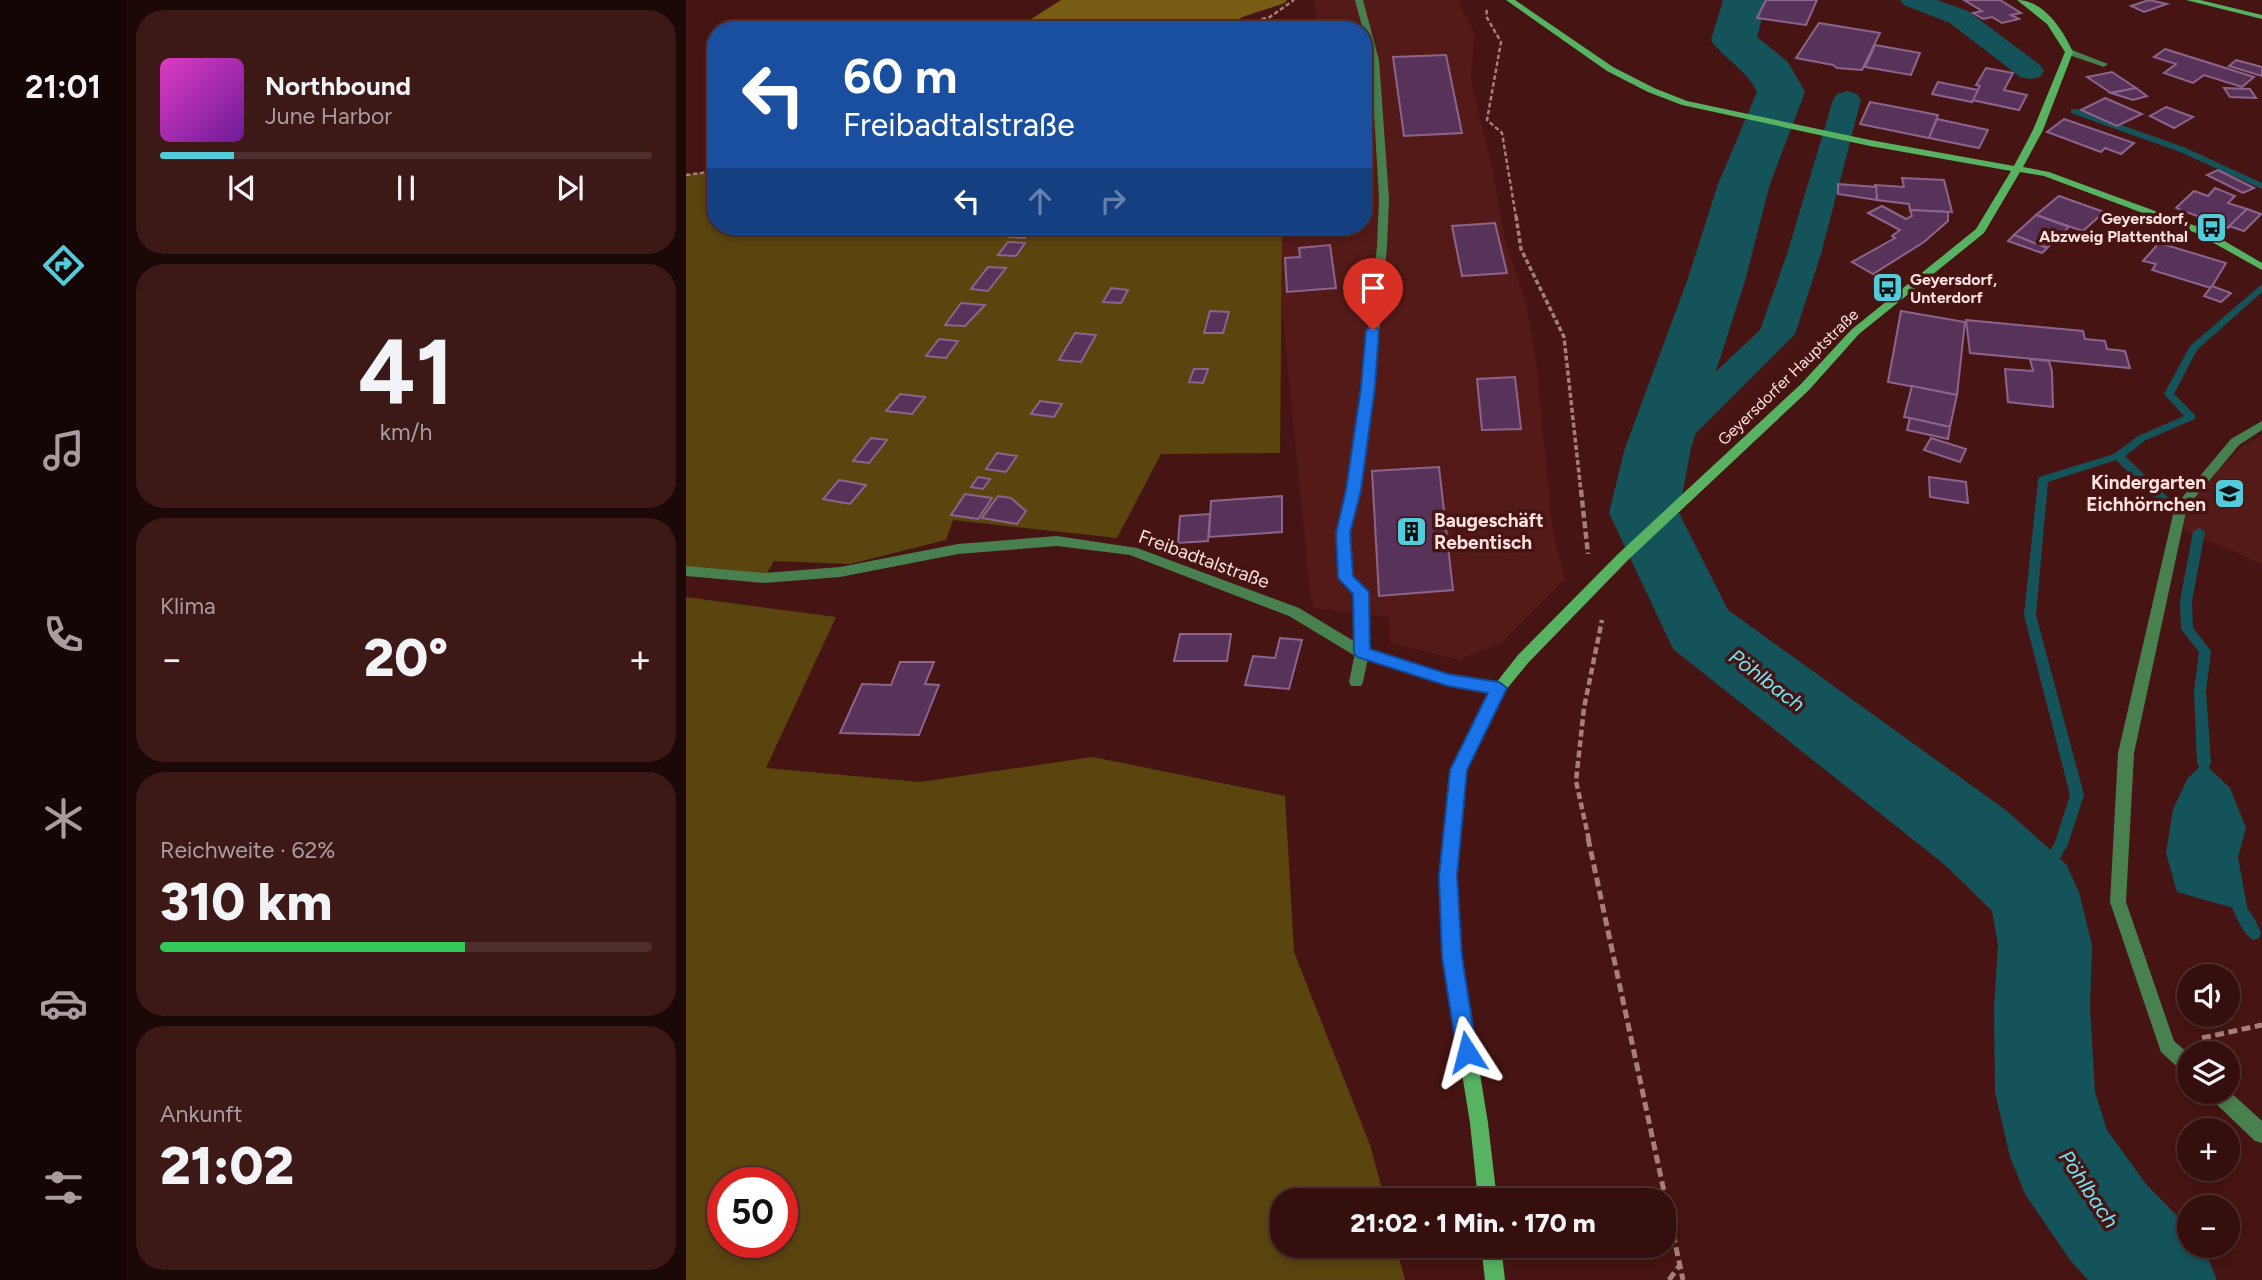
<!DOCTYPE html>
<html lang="de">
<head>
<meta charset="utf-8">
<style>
	body { margin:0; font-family:Figtree,sans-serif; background:#3c1817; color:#f1f3f6; height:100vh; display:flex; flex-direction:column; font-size:26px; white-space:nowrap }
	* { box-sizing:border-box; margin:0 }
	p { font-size:23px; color:#a99c9e }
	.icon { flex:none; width:38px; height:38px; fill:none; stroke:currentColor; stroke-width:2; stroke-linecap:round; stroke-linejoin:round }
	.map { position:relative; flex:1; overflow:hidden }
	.side { display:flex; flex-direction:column; gap:10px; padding:10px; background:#1d0808; width:560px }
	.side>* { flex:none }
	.guide { position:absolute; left:21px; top:21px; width:665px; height:214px; border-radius:28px; box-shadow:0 4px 10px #0003,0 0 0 2px #4e2f2e; background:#1a4fa0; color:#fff; overflow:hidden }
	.fabs { position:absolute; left:1491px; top:964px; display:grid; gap:14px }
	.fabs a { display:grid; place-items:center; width:63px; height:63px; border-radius:50%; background:#340f0e; box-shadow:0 4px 10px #0003,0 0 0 2px #4e2f2e; font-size:35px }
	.speed { position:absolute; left:21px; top:1167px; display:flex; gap:14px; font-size:35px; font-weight:700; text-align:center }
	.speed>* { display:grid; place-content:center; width:91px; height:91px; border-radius:50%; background:#340f0e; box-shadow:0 4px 10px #0003,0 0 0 2px #4e2f2e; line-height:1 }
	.speed .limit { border:10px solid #d22; background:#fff; color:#111 }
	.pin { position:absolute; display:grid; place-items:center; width:60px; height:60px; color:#fff; margin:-72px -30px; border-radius:50% 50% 50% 0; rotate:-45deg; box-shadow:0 0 7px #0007 }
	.pin .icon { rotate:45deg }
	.me { position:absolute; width:77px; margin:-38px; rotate:351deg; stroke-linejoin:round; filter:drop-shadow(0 0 5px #0008) }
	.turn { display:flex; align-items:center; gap:24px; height:147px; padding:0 21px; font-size:32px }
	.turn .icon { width:91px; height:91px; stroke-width:2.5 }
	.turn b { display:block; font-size:49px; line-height:60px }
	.lanes { display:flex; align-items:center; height:66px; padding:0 21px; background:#0003; justify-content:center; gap:35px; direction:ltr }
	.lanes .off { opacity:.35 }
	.big { font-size:52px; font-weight:800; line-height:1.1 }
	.side .card { flex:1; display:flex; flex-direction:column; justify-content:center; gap:10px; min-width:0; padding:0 24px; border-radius:28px; background:#3c1817 }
	.side .dial { align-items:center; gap:0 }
	.dial b { font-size:91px; line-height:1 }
	.song { display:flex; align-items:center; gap:21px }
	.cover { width:84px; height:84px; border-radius:10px; background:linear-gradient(135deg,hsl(310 70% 55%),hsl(280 70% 35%)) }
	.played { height:7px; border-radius:4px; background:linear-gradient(90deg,#52cbda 15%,#4e2f2e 15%) }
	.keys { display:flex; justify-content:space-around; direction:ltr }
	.heat { display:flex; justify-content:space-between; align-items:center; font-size:38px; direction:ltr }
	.charge { height:10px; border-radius:5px; background:linear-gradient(90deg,#34c759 62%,#4e2f2e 0) }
	.trip { position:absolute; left:584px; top:1188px; width:406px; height:70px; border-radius:28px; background:#340f0e; box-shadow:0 4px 10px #0003,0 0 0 2px #4e2f2e; font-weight:800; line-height:70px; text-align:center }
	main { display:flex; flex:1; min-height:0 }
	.menu { display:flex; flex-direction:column; width:126px; justify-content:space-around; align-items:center; background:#150606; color:#a99c9e }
	.menu .icon { width:49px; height:49px }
	.menu .active { color:#52cbda }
	.menu b { font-size:32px; color:#f1f3f6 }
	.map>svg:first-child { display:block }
	.built { fill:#541a17 }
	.green { fill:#5a450f; fill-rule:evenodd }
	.forest { fill:#785c14 }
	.water { fill:#15535a }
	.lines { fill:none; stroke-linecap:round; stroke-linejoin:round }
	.stream { fill:#15535a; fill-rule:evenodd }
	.canal { fill:#15535a; fill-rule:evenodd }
	.river { fill:#15535a; fill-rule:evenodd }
	.building { fill:#583359; stroke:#8c648d; stroke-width:2 }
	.path-far3 { stroke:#a67f7d; stroke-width:2.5; stroke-dasharray:4.5 2.5; stroke-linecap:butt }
	.path-far2 { stroke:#a67f7d; stroke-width:3.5; stroke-dasharray:5 2.5; stroke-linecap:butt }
	.path-far1 { stroke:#a67f7d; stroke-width:4.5; stroke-dasharray:7 3.5; stroke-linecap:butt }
	.path { stroke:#a67f7d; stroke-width:5; stroke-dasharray:9 4.5; stroke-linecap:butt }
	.service { fill:#49804f; fill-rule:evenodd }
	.minor { fill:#49804f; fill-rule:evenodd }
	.secondary { fill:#57b362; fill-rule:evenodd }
	.route { fill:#1a73e8; stroke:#114b97; stroke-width:2 }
	.labels { text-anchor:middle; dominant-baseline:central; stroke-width:7; stroke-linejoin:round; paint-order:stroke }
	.far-poi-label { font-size:16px; font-weight:bold; fill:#fce0dd; stroke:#461412; text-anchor:end }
	.far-street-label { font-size:16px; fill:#fce0dd; stroke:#461412 }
	.poi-label { font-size:19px; font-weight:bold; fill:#fce0dd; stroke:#461412; text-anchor:end }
	.street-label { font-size:19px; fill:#fce0dd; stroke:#461412 }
	.water-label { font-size:21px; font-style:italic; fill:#6de7f6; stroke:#461412 }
</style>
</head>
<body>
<main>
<nav class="menu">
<b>21:01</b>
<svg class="icon active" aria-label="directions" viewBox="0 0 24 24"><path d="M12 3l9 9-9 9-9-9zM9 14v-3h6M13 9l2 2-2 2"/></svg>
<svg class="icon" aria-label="music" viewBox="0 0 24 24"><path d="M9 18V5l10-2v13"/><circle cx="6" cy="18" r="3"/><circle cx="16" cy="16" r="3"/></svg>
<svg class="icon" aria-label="phone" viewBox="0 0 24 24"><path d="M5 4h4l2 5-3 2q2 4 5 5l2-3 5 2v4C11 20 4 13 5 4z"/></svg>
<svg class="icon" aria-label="climate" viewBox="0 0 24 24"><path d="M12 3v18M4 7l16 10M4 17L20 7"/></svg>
<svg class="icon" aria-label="car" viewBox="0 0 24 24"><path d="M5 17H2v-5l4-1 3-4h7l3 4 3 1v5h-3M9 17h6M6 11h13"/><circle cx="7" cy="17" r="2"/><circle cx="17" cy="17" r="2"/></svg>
<svg class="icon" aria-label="filters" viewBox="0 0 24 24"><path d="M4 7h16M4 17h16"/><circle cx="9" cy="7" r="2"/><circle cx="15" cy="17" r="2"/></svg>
</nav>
<section class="side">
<div class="card">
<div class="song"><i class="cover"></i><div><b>Northbound</b><p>June Harbor</p></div></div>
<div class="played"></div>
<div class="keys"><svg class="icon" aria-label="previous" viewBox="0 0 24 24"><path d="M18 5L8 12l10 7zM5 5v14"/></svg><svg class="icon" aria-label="pause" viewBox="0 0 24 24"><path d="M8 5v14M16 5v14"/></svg><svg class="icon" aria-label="next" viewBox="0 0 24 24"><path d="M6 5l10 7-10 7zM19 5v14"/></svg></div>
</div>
<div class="card dial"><b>41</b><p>km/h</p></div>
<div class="card"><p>Klima</p>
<div class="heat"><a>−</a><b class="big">20°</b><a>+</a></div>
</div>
<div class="card"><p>Reichweite · 62%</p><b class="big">310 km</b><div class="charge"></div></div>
<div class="card"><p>Ankunft</p><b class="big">21:02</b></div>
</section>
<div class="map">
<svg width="1576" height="1280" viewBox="0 0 1576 1280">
	<rect width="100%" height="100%" fill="#461412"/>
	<g class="built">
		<path d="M627,0h144l17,33 -3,49 21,85 13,74 22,65 9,56 17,171 12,46 -64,64 -42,17 -69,-17 -1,-26 -75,-9 -4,-15 -28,-285v-82h81v-196h-44z"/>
		<path d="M1576,435v129l-78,-34 -1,-21 27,-32 33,-31z"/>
	</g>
	<g class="green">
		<path d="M30,171v55h566l-2,227 -119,1 -44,84 -164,-18 -7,20 -96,24 -76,-3 -10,17 -78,-7v-396z"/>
		<path d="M0,597l150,20 -70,151 154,14 173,-25 192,39 9,156 76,193 15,55h-102v46h113l9,34h-719zM37,1183h59v59h-59z"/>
	</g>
	<path class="forest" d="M375,0h226l-2,3 -40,13 -31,14h-200z"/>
	<path class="water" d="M1518,763l26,25 16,40 -8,29 10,55 -71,-20 -11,-39 7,-44 15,-31z"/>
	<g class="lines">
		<g class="stream">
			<path d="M1385,109h6l109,39 76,35v6l-82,-37 -109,-39z"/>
			<path d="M1576,284v8l-65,58 -23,44 21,21v4l-49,21 -21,16 50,48 2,3 -2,3h-8l-51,-50 -68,22 -12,133 48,180 -16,49 -29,53 -5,1 -5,-1 -2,-5 28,-50 15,-47 -46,-180 14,-135 1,-3 75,-23 24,-18 46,-20 -20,-22 26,-48z"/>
			<path d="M1513,528l6,4 -13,69 1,27 18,23 -5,40 5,72 -2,4 -5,1 -5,-1 -2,-4 -3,-72 5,-39 -18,-23 -1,-28 13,-69z"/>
			<path d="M1553,902c10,4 18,21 22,31l-2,5 -5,2c-10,-4 -17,-22 -22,-32l2,-5z"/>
		</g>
		<g class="canal">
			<path d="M1214,0h37l31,11 72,54 4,6 -4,6 -10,2 -10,-2 -70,-54 -46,-18z"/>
			<path d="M1161,91l10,3 4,6 -40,154 -26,80 -123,123 -14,4 -14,-4 -6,-9 6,-9 116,-109 27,-76 46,-154 4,-6z"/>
		</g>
		<path class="river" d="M1037,0h44l-10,37 31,25 17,30 -35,92 -25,97 -54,167 -12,65 49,97 279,201 59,53 13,28 13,53 -2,63 5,84 12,38 39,54 43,44v18h14l14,34h-129l-18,-20 -45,-66 -15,-37 -15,-65 -1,-84 4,-63 -6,-34 -47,-46 -272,-216 -64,-136 16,-65 62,-167 31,-97 39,-92c-10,-22 -32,-32 -46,-52z"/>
	</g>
	<g class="building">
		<path d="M1080,0h51l-11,25 -49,-7z"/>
		<path d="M1278,0h36l21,13 -10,2 8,4 -17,4 -10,-6 -9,2 -10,-6 9,-2z"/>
		<path d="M1463,0l18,4 -23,8 -13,-6z"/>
		<path d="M1133,23l61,10 -18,37 -25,-2 -4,-3 -37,-7z"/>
		<path d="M1189,45l45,8 -9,22 -46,-8z"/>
		<path d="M1479,49l89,28 -12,10 -38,-12 -11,8 -29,-10 12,-9 -22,-7z"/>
		<path d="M760,55l16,78 -58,3 -11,-79z"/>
		<path d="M1550,60l26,7v9l-33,-10z"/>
		<path d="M1300,68l27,5 -9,17 23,5 -8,15 -47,-10 8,-14 -4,-1z"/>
		<path d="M1426,72l24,16 -25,5 -24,-16z"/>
		<path d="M1252,82l40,8 -6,12 -40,-8z"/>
		<path d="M1450,88l11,8 -14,4 -22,-7z"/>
		<path d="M1538,88l26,1 6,9 -26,-1z"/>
		<path d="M1419,98l37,16 -25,12 -36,-16z"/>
		<path d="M1184,102l68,13 -9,23 -69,-14z"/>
		<path d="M1480,107l27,10 -19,11 -24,-12z"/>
		<path d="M1251,119l51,11 -9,18 -50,-10z"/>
		<path d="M1378,119l70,24 -13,11 -16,-6 -4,4 -54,-20z"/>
		<path d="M1532,170l36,18 -11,5 -36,-18z"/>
		<path d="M1216,178l42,2 8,32 -42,-2 -1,-6 -32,-4 -2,-15 29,2z"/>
		<path d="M1152,184l38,3 1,13 -39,-6z"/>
		<path d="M1529,188l20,8 -7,7 19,6 -19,19 -52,-20 18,-17 14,5z"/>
		<path d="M1373,196l45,16 -21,19 -47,-16z"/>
		<path d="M1196,206l24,13 6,-3 -2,-6 38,2v9l-24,21 -51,32 -21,-12 43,-24 -3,-2 8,-6 -32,-17z"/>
		<path d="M1561,209l14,5 -17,17 -15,-5z"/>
		<path d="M1350,215l33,12 -22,21 -33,-13z"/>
		<path d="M809,223l12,50 -45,3 -10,-50z"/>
		<path d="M330,226h16l-7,12 -16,-1z"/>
		<path d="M608,226h40v1l-15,1v3l-25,2z"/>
		<path d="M1328,235l33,13 -5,5 -34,-12z"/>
		<path d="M322,242l17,1 -9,13 -18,-1z"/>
		<path d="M1473,243l67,20 -15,25 -59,-18 4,-6 -13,-3z"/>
		<path d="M644,245l6,43 -49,4 -2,-34 15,-1 -1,-9z"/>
		<path d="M302,267l18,1 -18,23 -17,-2z"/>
		<path d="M1526,286l19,7 -10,9 -17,-6z"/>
		<path d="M425,288l17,2 -7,13 -18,-1z"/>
		<path d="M275,303l24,2 -20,21 -20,-1z"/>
		<path d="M524,311l19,1 -6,21h-19z"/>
		<path d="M1215,311l64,11 -8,73 -69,-13z"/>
		<path d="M1280,320l117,11 2,8 20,2 2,8 18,2 5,17 -160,-15z"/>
		<path d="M389,333l21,2 -15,27 -22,-2z"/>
		<path d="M253,339l19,2 -12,17 -20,-2z"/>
		<path d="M1344,359l19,2 3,11 1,35 -45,-5 -3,-33 28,2z"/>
		<path d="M508,369h14l-5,14 -14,-1z"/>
		<path d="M829,377l6,52 -39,1 -5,-51z"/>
		<path d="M1226,386l45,9 -7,32 -46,-10z"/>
		<path d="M214,394l25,3 -13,17 -26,-3z"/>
		<path d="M354,401l22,3 -8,13 -23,-3z"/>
		<path d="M1224,418l40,9 -2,12 -41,-9z"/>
		<path d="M185,438l16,2 -18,23 -16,-2z"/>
		<path d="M1245,438l35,11 -6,13 -36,-12z"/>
		<path d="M311,453l20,3 -11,16 -20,-3z"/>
		<path d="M753,467l14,123 -74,6 -7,-125z"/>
		<path d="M292,477l12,2 -7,10 -12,-2z"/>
		<path d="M1243,477l37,5 2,21 -38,-6z"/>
		<path d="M153,480l27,5 -16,19 -27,-5z"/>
		<path d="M279,494l27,4 -14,21 -27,-4z"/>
		<path d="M312,496l13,2 15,13 -9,13 -35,-6z"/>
		<path d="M596,496v36l-73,5 2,-36z"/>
		<path d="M524,514l-2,27 -30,2 2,-27z"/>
		<path d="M494,634h51l-4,27h-53z"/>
		<path d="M594,638l22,2 -13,49 -44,-4 8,-29 22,2z"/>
		<path d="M214,662h34l-9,22 14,1 -20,50 -79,-2 22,-49 29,1z"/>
	</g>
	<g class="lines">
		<g class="path-far3">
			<path d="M801,10l-1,6 15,26 -14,78 15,13 14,84"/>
			<path d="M535,30l49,-13 24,-17"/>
			<path d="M0,175l30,-4"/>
		</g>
		<path class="path-far2" d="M830,216l5,33 43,88 17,155"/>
		<g class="path-far1">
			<path d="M895,490l7,64"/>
			<path d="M903,840l-13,-59 8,-73 18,-88"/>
		</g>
		<g class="path">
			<path d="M902,838l95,442"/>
			<path d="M1516,1038l60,-13"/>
			<path d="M983,1280l11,-15"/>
		</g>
		<g class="service">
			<path d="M669,0h8l16,60 10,139 -2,47 -13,141 -15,103 -10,43 4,43 15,16 1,61 -6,29 -2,4h-10l-2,-4 6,-29 -1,-59 -15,-16 -2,-45 10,-43 15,-103 15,-141 2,-47 -8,-139z"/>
			<path d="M1380,50h6l36,14 -4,3 -38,-13z"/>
			<path d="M1576,421v9l-23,15 -52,62 -53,246 -8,149 48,139 15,13v21l-6,-3 -22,-20 -51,-150 8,-149 57,-247 56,-67z"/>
			<path d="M1542,1090l34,31v22l-7,-2 -45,-43 -3,-6z"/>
		</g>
		<path class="minor" d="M371,536l80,12 162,60 68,41 81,25 51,8 5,2 2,4 -2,4 -5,2 -51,-8 -91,-29 -68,-41 -159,-61 -73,-9 -99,8 -118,23 -76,6 -78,-7v-10l78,7 76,-6 118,-23z"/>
		<g class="secondary">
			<path d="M820,0h9l98,67 41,21 33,13 183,39 144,26 19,-36 32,-78 -18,-28 -30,-24c27,0 46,30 56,52l-30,78 -20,37 26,5 155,57 58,34v7l-66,-37 -152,-57 -24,-4 -36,61 -125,101 -50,56 -181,170 -100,103 -23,28 -38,79 -11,106 5,81 27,166 9,77h-19l-8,-77 -27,-166 -3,-81 11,-106 41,-82 26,-33 100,-101 183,-170 50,-54 125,-101 35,-58 -141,-25 -188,-41 -34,-13 -41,-21z"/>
			<path d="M1500,0h14l62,15v4z"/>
			<path d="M795,1246h20l4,34h-20z"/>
		</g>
	</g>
	<path class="route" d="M687,326l6,4 -4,57 -14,103 -11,43 3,43 16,16 1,57 78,25 51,8 8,6 -40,82 -10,106 5,81 15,95 -3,7 -7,3 -7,-3 -3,-7 -15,-95 -3,-81 11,-106 38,-77 -40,-7 -91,-29 -3,-4 -1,-59 -15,-16 -2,-45 10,-43 15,-103 5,-57z"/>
	<defs>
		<symbol id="bus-square" viewBox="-11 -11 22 22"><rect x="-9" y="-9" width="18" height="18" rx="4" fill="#52cbda" stroke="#461412"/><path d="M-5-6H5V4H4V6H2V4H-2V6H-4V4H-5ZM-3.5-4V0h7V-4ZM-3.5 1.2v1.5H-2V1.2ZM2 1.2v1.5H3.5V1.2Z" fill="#111"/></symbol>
		<symbol id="school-square" viewBox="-11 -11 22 22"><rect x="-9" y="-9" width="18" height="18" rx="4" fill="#52cbda" stroke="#461412"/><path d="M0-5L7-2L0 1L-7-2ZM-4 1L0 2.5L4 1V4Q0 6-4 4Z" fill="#111"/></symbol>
		<symbol id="building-square" viewBox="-11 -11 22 22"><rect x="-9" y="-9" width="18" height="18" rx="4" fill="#52cbda" stroke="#461412"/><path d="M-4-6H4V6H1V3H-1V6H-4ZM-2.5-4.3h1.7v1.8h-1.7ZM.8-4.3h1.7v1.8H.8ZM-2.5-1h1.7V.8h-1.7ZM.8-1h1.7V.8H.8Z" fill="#111"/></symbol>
	</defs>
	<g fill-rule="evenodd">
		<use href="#bus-square" x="1508" y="210" width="35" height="35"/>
		<use href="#bus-square" x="1184" y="270" width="35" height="35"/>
		<use href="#school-square" x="1526" y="476" width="35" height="35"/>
		<use href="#building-square" x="708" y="514" width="35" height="35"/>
	</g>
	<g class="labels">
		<g class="far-poi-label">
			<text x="1502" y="218">Geyersdorf,<tspan x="1502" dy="18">Abzweig Plattenthal</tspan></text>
			<text x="1224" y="279" text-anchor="start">Geyersdorf,<tspan x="1224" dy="18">Unterdorf</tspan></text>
		</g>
		<g class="far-street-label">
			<text transform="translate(1102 377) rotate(-44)">Geyersdorfer Hauptstraße</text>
		</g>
		<g class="poi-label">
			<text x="1520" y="482">Kindergarten<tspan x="1520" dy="22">Eichhörnchen</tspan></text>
			<text x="748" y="520" text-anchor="start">Baugeschäft<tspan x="748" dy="22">Rebentisch</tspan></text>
		</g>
		<g class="street-label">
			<text transform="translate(518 559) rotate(20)">Freibadtalstraße</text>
		</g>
		<g class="water-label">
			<text transform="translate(1081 680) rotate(37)">Pöhlbach</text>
			<text transform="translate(1403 1189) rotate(56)">Pöhlbach</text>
		</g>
	</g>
</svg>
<div class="fabs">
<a><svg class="icon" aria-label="sound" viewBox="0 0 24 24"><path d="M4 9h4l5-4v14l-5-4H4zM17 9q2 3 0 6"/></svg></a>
<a><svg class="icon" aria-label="layers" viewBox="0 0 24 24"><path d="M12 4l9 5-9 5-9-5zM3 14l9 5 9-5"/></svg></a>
<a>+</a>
<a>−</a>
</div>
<div class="speed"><div class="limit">50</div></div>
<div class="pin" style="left:687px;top:330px;background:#d93025"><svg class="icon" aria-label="arrive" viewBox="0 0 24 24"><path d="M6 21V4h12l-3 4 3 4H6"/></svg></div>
<svg class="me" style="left:781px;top:1052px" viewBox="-20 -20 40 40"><path d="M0-17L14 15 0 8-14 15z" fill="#1a73e8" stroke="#fff" stroke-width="4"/></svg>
<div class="trip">21:02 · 1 Min. · 170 m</div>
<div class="guide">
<div class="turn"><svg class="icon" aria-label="left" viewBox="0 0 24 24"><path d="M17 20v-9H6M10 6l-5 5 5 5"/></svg><div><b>60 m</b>Freibadtalstraße</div></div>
<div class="lanes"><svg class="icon" aria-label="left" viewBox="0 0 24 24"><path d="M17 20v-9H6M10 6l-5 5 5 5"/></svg><svg class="icon off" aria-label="ahead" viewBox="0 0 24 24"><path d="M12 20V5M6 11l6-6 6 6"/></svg><svg class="icon off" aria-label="right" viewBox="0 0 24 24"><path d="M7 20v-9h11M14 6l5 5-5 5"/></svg></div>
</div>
</div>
</main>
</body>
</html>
